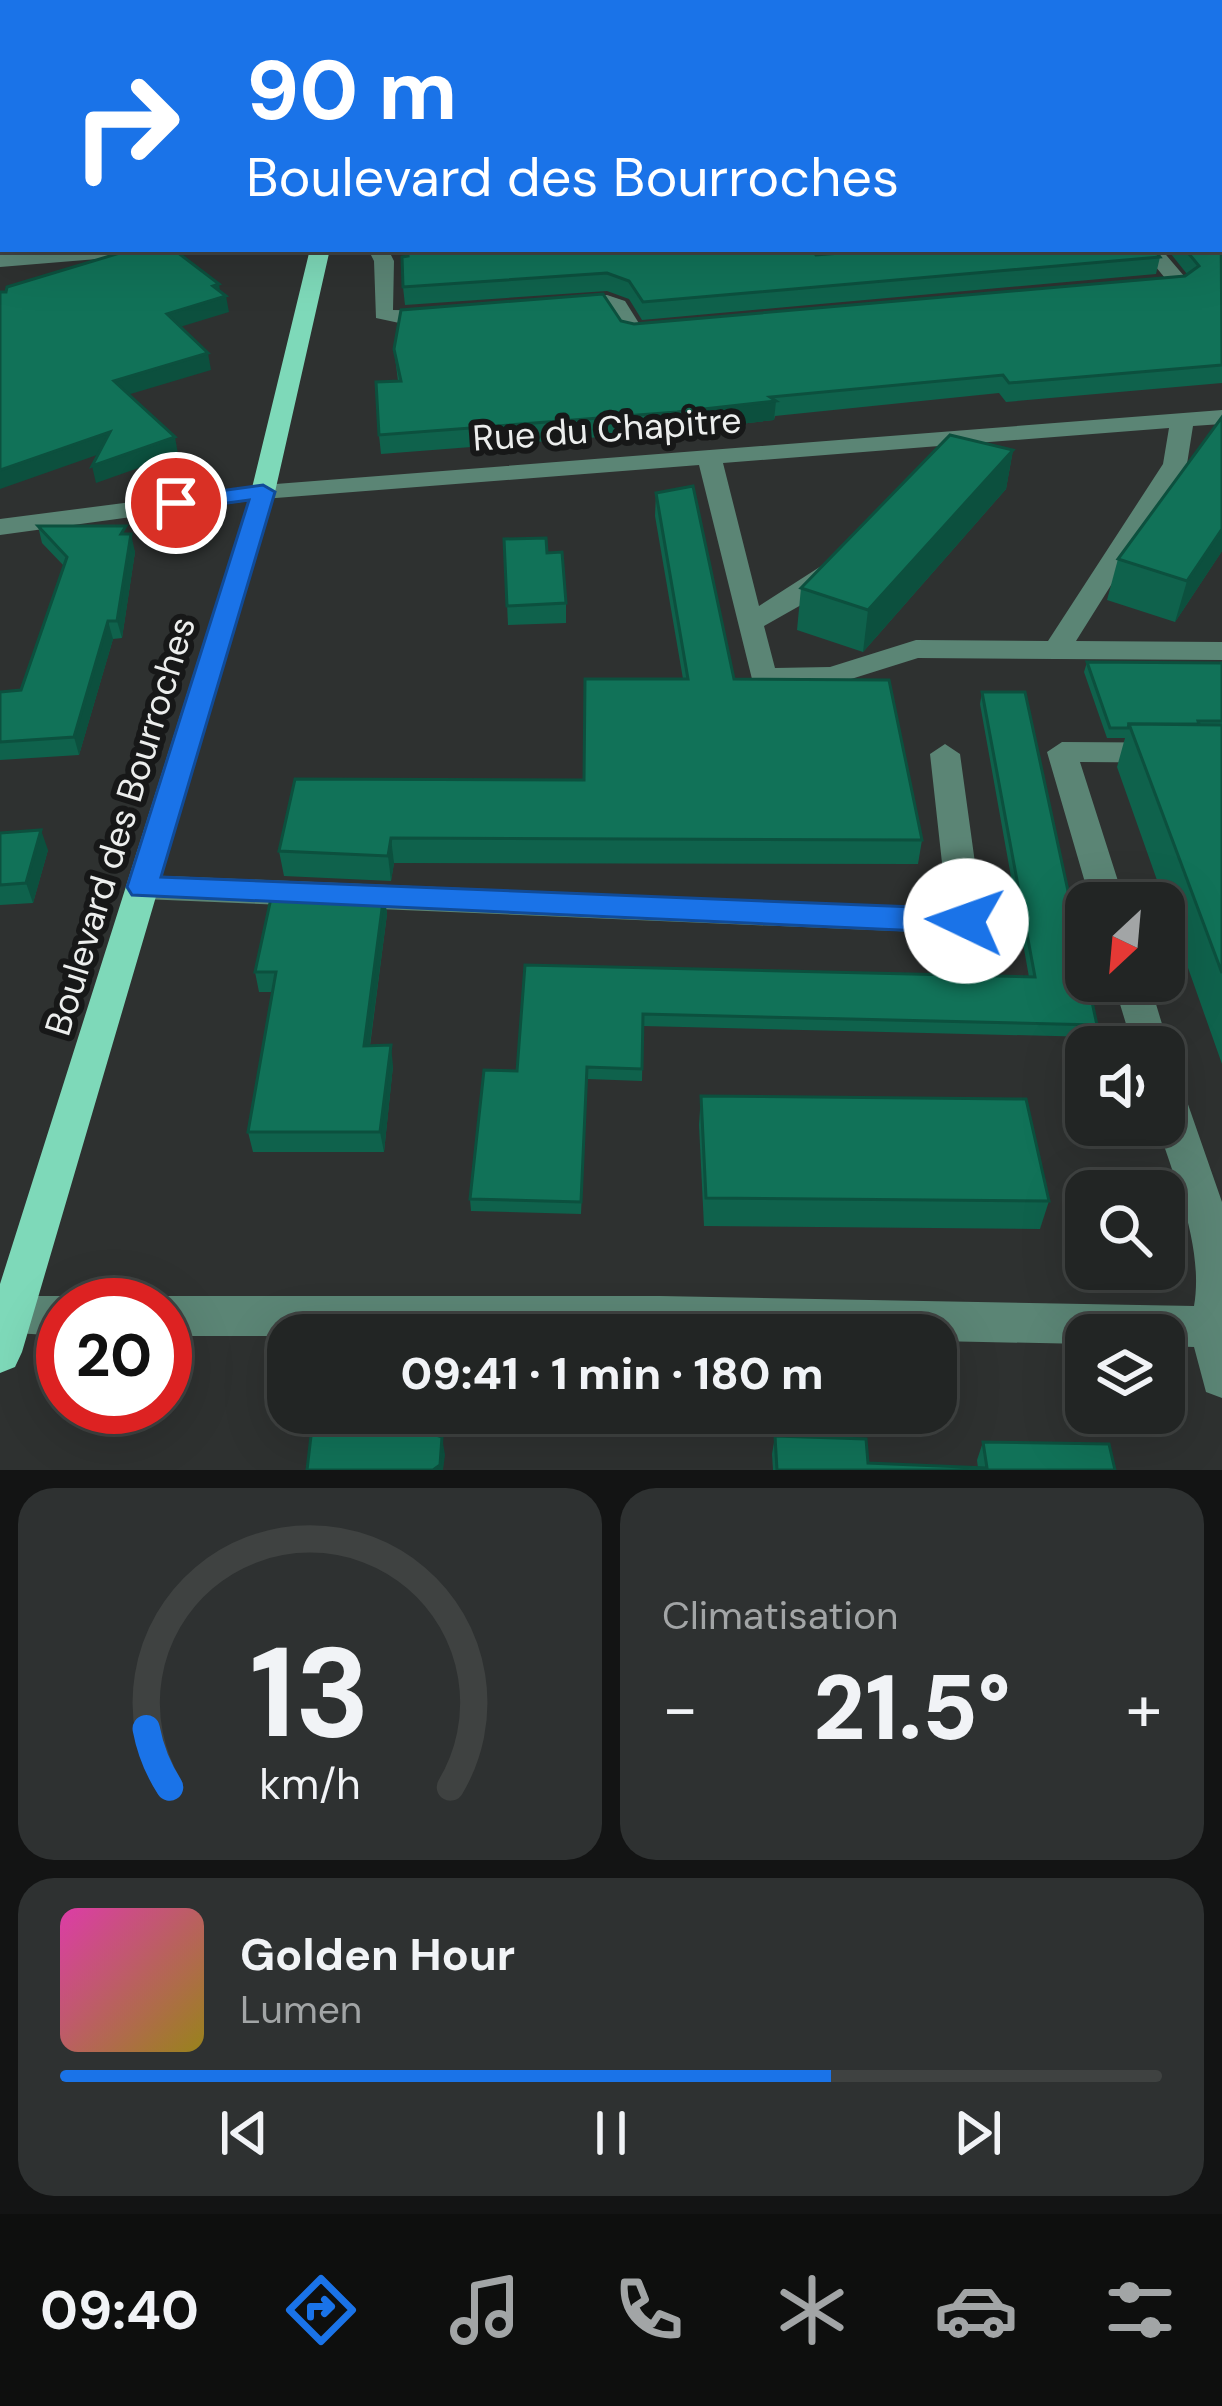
<!DOCTYPE html>
<html lang="fr">
<head>
<meta charset="utf-8">
<style>
	body { margin:0; font-family:"DM Sans",sans-serif; background:#2e3131; color:#f1f3f6; height:100vh; display:flex; flex-direction:column; font-size:45px; white-space:nowrap }
	* { box-sizing:border-box; margin:0 }
	p { font-size:39px; color:#a2a5a6 }
	.icon { flex:none; width:66px; height:66px; fill:none; stroke:currentColor; stroke-width:2; stroke-linecap:round; stroke-linejoin:round }
	.map { position:relative; height:1470px; overflow:hidden }
	.drawer { display:flex; flex-direction:column; gap:18px; padding:18px; background:#131414; flex:1 }
	.drawer>* { flex:none }
	.banner { position:absolute; left:0px; top:0px; width:1224px; height:252px; box-shadow:0 12px 48px #0002,0 0 0 3px #3f4241; background:#1a73e8; color:#fff; overflow:hidden }
	.needle { width:78px; rotate:206deg }
	.fabs { position:absolute; left:1065px; top:882px; display:grid; gap:24px }
	.fabs a { display:grid; place-items:center; width:120px; height:120px; border-radius:24px; background:#222524; box-shadow:0 12px 48px #0002,0 0 0 3px #3f4241; font-size:60px }
	.speed { position:absolute; left:36px; top:1278px; display:flex; gap:24px; font-size:60px; font-weight:700; text-align:center }
	.speed>* { display:grid; place-content:center; width:156px; height:156px; border-radius:50%; background:#222524; box-shadow:0 12px 48px #0002,0 0 0 3px #3f4241; line-height:1 }
	.speed .limit { border:18px solid #d22; background:#fff; color:#111 }
	.pin { position:absolute; display:grid; place-items:center; width:102px; height:102px; color:#fff; margin:-51px; border:6px solid #fff; border-radius:50%; box-shadow:0 3px 12px #0007 }
	.me { position:absolute; width:132px; margin:-66px; rotate:273deg; stroke-linejoin:round; filter:drop-shadow(0 0 9px #0008) }
	.turn { display:flex; align-items:center; gap:42px; height:252px; padding:0 48px; font-size:54px }
	.turn .icon { width:156px; height:156px; stroke-width:2.5 }
	.turn b { display:block; font-size:84px; line-height:102px }
	.big { font-size:90px; font-weight:800; line-height:1.1 }
	.drawer .tile { flex:1; display:flex; flex-direction:column; justify-content:center; gap:18px; min-width:0; padding:0 42px; border-radius:36px; background:#2e3131 }
	.drawer .dial { align-items:center; gap:0 }
	.dial svg { height:312px; overflow:visible; fill:none; stroke:#3f4241; stroke-width:7; stroke-linecap:round; text-anchor:middle }
	.dial text { fill:#f1f3f6; stroke:none }
	.song { display:flex; align-items:center; gap:36px }
	.cover { width:144px; height:144px; border-radius:18px; background:linear-gradient(135deg,hsl(320 70% 55%),hsl(50 70% 35%)) }
	.played { height:12px; border-radius:6px; background:linear-gradient(90deg,#1a73e8 70%,#3f4241 70%) }
	.keys { display:flex; justify-content:space-around; direction:ltr }
	.heat { display:flex; justify-content:space-between; align-items:center; font-size:66px; direction:ltr }
	.drawer .tiles { flex:1; display:grid; gap:18px; grid-template-columns:1fr 1fr }
	.tile:last-child { grid-column:span 2 }
	.trip { position:absolute; left:267px; top:1314px; width:690px; height:120px; border-radius:36px; background:#222524; box-shadow:0 12px 48px #0002,0 0 0 3px #3f4241; font-weight:800; line-height:120px; text-align:center }
	.menu { display:flex; height:192px; justify-content:space-around; align-items:center; background:#0e0f0e; color:#a2a5a6 }
	.menu .icon { width:84px; height:84px }
	.menu .active { color:#1a73e8 }
	.menu b { font-size:54px; color:#f1f3f6 }
	.map>svg:first-child { display:block }
	.lines { fill:none; stroke-linecap:round; stroke-linejoin:round }
	.minor { fill:#5b8575; fill-rule:evenodd }
	.major { fill:#7ed9b9; fill-rule:evenodd }
	.wall { fill:#0f624c }
	.shaded-wall { fill:#0c503e }
	.building { fill:#117258; stroke:#0c503e; stroke-width:3 }
	.route { fill:#1a73e8; stroke:#114b97; stroke-width:3 }
	.labels { text-anchor:middle; dominant-baseline:central; stroke-width:12; stroke-linejoin:round; paint-order:stroke }
	.street-label { font-size:36px; fill:#eceeed; stroke:#171818 }
</style>
</head>
<body>
<div class="map">
<svg width="1222" height="1470" viewBox="0 0 1222 1470">
	<rect width="100%" height="100%" fill="#2e3130"/>
	<g class="lines">
		<g class="minor">
			<path d="M967,0h17l2,3h-17z"/>
			<path d="M0,171h3l-3,11z"/>
			<rect x="1221" y="171" width="1" height="11"/>
			<path d="M75,249h81l-10,6 -146,12v-12z"/>
			<path d="M368,249h20l6,12 -1,49 53,1v8l-42,5 -28,-6 -2,-57z"/>
			<path d="M1141,249h20l29,34 -3,4 -48,3v-8l26,-4z"/>
			<path d="M607,295l18,6 15,24 22,-2 11,6c-10,10 -34,11 -48,8l-15,-28h-39l-10,-6 10,-6z"/>
			<path d="M1222,410v14l-29,2 -6,38 -111,177 146,1v18l-304,-2 -86,27 -79,-2 -54,-218 -436,34 -263,36v-16l263,-34zM1169,428l-6,36 -115,177 -132,-1 -86,27 -55,1 -11,-42 53,-30 25,-27 -13,-8 -70,45 -36,-143z"/>
			<path d="M1062,742l160,1v20l-142,-1 45,141h-34l-44,-151z"/>
			<path d="M945,744l15,10 23,167 -5,9 -12,4 -823,-35 -12,-3 -5,-9 5,-9 12,-3 804,33 -17,-154z"/>
			<path d="M1113,981h36l20,66 -5,10v-10h-31z"/>
			<path d="M1164,1074l13,5 6,11 39,112v196l-16,-6 -12,-45 -30,-1v-11h-78v9l-150,-3v-6l-771,1v-31h-16l16,-9h495l534,10c10,-58 -19,-126 -37,-181h7z"/>
			<path d="M10,1296h53l16,9h-16v31l-63,-4v-32z"/>
		</g>
		<g class="major">
			<path d="M270,0h14l2,3h-14z"/>
			<path d="M310,249h20l-55,243 -253,860 -7,15 -15,6v-89l251,-792z"/>
		</g>
	</g>
	<g class="wall">
		<path d="M720,0h208l4,3h-206z"/>
		<path d="M1222,220v163l-216,19 -7,-9 -224,23 -1,4 -97,11 -296,23 -2,-19 19,-54 -4,-32 227,-28 13,3 551,-48 2,-2 -20,-25h54z"/>
		<path d="M406,249h406l4,6 344,2 -4,17 -514,46 -13,-21 -22,-8 -202,14 -2,-18 4,-31z"/>
		<path d="M1013,450l-7,39 -143,163 -66,-22 4,-42z"/>
		<path d="M656,493l78,186 188,161 -4,24 -524,-1 -3,18 -107,-5 -5,-25 305,-71 99,-101 -28,-163z"/>
		<path d="M38,526l90,8 7,18 -13,86 -9,1 -34,116 -79,5v-68l21,-2 43,-124 -22,-23z"/>
		<path d="M504,539l43,14 19,50v20l-58,2z"/>
		<path d="M1222,551l-47,71 -68,-22 11,-41z"/>
		<path d="M1087,662l135,1v401l-105,-297 8,-29h-18l-23,-66z"/>
		<path d="M982,692l115,333 -4,12 -450,-11 -1,55 -55,-2 -6,135 -110,-3 -1,-12 47,-128 8,-106 504,12 -49,-273z"/>
		<path d="M0,833l48,17 -15,53 -33,2z"/>
		<path d="M384,894l3,20 -17,132 23,20 -9,86h-131l-5,-20 24,-140h-13l-4,-20z"/>
		<path d="M701,1096l348,105 -9,28 -336,-3 -5,-101z"/>
		<path d="M775,1436l93,27 110,5 -1,-8 6,-18 132,28h-342l-1,-16z"/>
	</g>
	<g class="shaded-wall">
		<path d="M219,284l2,13 5,-1 3,16 -59,18 -3,-16z"/>
		<path d="M208,353l3,17 -94,28 -3,-17z"/>
		<path d="M776,401l-2,19 -97,11v-19z"/>
		<path d="M110,432l4,17 -114,40v-19z"/>
		<path d="M175,437l3,17 -82,29 -4,-17z"/>
		<path d="M1013,450l-7,39 -143,163 5,-42z"/>
		<path d="M1222,529v22l-47,71 12,-41z"/>
		<path d="M131,534l4,18 -13,86 -5,-17z"/>
		<path d="M108,621l5,18 -34,116 -5,-18z"/>
		<path d="M41,830l7,20 -15,53 -7,-20z"/>
		<path d="M391,838l3,25 -3,18 -3,-25z"/>
		<path d="M384,894l3,20 -20,152 -3,-20z"/>
		<path d="M391,1045l2,21 -9,86 -4,-20z"/>
		<path d="M442,1437l3,18 -2,15h-10z"/>
	</g>
	<g class="building">
		<path d="M26,0h194l2,3h-197z"/>
		<path d="M334,0h187l1,3h-186z"/>
		<path d="M752,0h176l4,3h-173z"/>
		<path d="M1221,220l1,145 -213,18 -6,-8 -233,22 6,4 -99,11 -298,23 -3,-53 25,-1 -7,-32 7,-39 202,-16 18,27 13,3 551,-48 14,-10 -14,-17h36z"/>
		<path d="M133,249h40l46,35 -6,2 13,10 -59,18 41,39 -94,28 61,56 -83,29 18,-34 -110,38v-178h6l1,-5z"/>
		<path d="M407,249h405l4,6 75,-6h263l6,8 -517,45 -14,-21 -22,-8 -204,14 -1,-30 6,-1z"/>
		<path d="M1222,417v112l-35,52 -69,-22z"/>
		<path d="M950,435l63,15 -145,160 -67,-22z"/>
		<path d="M693,486l41,193 155,1 33,160 -531,-2 -3,18 -109,-5 16,-72 289,1 1,-101h103l-32,-186z"/>
		<path d="M38,526h88l-5,8h10l-14,87h-9l-34,116 -74,5v-50l21,-2 46,-133z"/>
		<path d="M546,538l1,15 15,-1 4,51 -59,3 -3,-67z"/>
		<path d="M1087,662l135,1v58h-24l1,3h-70l-1,4h-18z"/>
		<path d="M982,692h43l72,333 -454,-11 -1,55 -55,-2 -6,135 -111,-3 14,-129 33,1 8,-106 510,12z"/>
		<path d="M1129,724l93,1v248z"/>
		<path d="M41,830l-15,53 -26,2v-52z"/>
		<path d="M273,889l111,5 -20,152 27,-1 -11,87h-132l28,-160h-21z"/>
		<path d="M701,1096l325,3 23,102 -343,-3z"/>
		<path d="M414,1418l-1,9 29,10 -2,28 -7,5h-126l6,-51z"/>
		<path d="M775,1436l91,3 2,24 119,5 -4,-26 126,2 6,26h-338z"/>
	</g>
	<path class="route" d="M263,485l12,7 -114,385 805,32 11,4 5,8 -5,8 -11,4 -834,-38 -5,-8 122,-387 -73,10 -12,-7 12,-6z"/>
	<g class="labels">
		<g class="street-label">
			<text transform="translate(607 429) rotate(-4)">Rue du Chapitre</text>
			<text transform="translate(120 826) rotate(-73)">Boulevard des Bourroches</text>
		</g>
	</g>
</svg>
<div class="fabs">
<a><svg class="needle" viewBox="-14 -14 28 28"><path d="M0-13l5 13h-10z" fill="#e53935"/><path d="M0 13l5-13h-10z" fill="#a2a5a6"/></svg></a>
<a><svg class="icon" aria-label="sound" viewBox="0 0 24 24"><path d="M4 9h4l5-4v14l-5-4H4zM17 9q2 3 0 6"/></svg></a>
<a><svg class="icon" aria-label="search" viewBox="0 0 24 24"><circle cx="10" cy="10" r="6"/><path d="M15 15l6 6"/></svg></a>
<a><svg class="icon" aria-label="layers" viewBox="0 0 24 24"><path d="M12 4l9 5-9 5-9-5zM3 14l9 5 9-5"/></svg></a>
</div>
<div class="speed"><div class="limit">20</div></div>
<div class="pin" style="left:176px;top:503px;background:#d93025"><svg class="icon" aria-label="arrive" viewBox="0 0 24 24"><path d="M6 21V4h12l-3 4 3 4H6"/></svg></div>
<svg class="me" style="left:966px;top:921px" viewBox="-20 -20 40 40"><circle r="19" fill="#fff"/><path d="M0-13L10 11 0 6-10 11z" fill="#1a73e8"/></svg>
<div class="trip">09:41 · 1 min · 180 m</div>
<div class="banner">
<div class="turn"><svg class="icon" aria-label="right" viewBox="0 0 24 24"><path d="M7 20v-9h11M14 6l5 5-5 5"/></svg><div><b>90 m</b>Boulevard des Bourroches</div></div>
</div>
</div>
<section class="drawer">
<div class="tiles">
<div class="tile dial"><svg viewBox="0 0 100 80">
<path d="M14 69A42 42 0 1 1 86 69"/>
<path d="M14 69A42 42 0 0 1 8 54" stroke="#1a73e8"/>
<text x="50" y="56" font-size="32" font-weight="700">13</text>
<text x="50" y="72" font-size="11">km/h</text>
</svg></div>
<div class="tile"><p>Climatisation</p>
<div class="heat"><a>−</a><b class="big">21.5°</b><a>+</a></div>
</div>
<div class="tile">
<div class="song"><i class="cover"></i><div><b>Golden Hour</b><p>Lumen</p></div></div>
<div class="played"></div>
<div class="keys"><svg class="icon" aria-label="previous" viewBox="0 0 24 24"><path d="M18 5L8 12l10 7zM5 5v14"/></svg><svg class="icon" aria-label="pause" viewBox="0 0 24 24"><path d="M8 5v14M16 5v14"/></svg><svg class="icon" aria-label="next" viewBox="0 0 24 24"><path d="M6 5l10 7-10 7zM19 5v14"/></svg></div>
</div>
</div>
</section>
<nav class="menu">
<b>09:40</b>
<svg class="icon active" aria-label="directions" viewBox="0 0 24 24"><path d="M12 3l9 9-9 9-9-9zM9 14v-3h6M13 9l2 2-2 2"/></svg>
<svg class="icon" aria-label="music" viewBox="0 0 24 24"><path d="M9 18V5l10-2v13"/><circle cx="6" cy="18" r="3"/><circle cx="16" cy="16" r="3"/></svg>
<svg class="icon" aria-label="phone" viewBox="0 0 24 24"><path d="M5 4h4l2 5-3 2q2 4 5 5l2-3 5 2v4C11 20 4 13 5 4z"/></svg>
<svg class="icon" aria-label="climate" viewBox="0 0 24 24"><path d="M12 3v18M4 7l16 10M4 17L20 7"/></svg>
<svg class="icon" aria-label="car" viewBox="0 0 24 24"><path d="M5 17H2v-5l4-1 3-4h7l3 4 3 1v5h-3M9 17h6M6 11h13"/><circle cx="7" cy="17" r="2"/><circle cx="17" cy="17" r="2"/></svg>
<svg class="icon" aria-label="filters" viewBox="0 0 24 24"><path d="M4 7h16M4 17h16"/><circle cx="9" cy="7" r="2"/><circle cx="15" cy="17" r="2"/></svg>
</nav>
</body>
</html>
